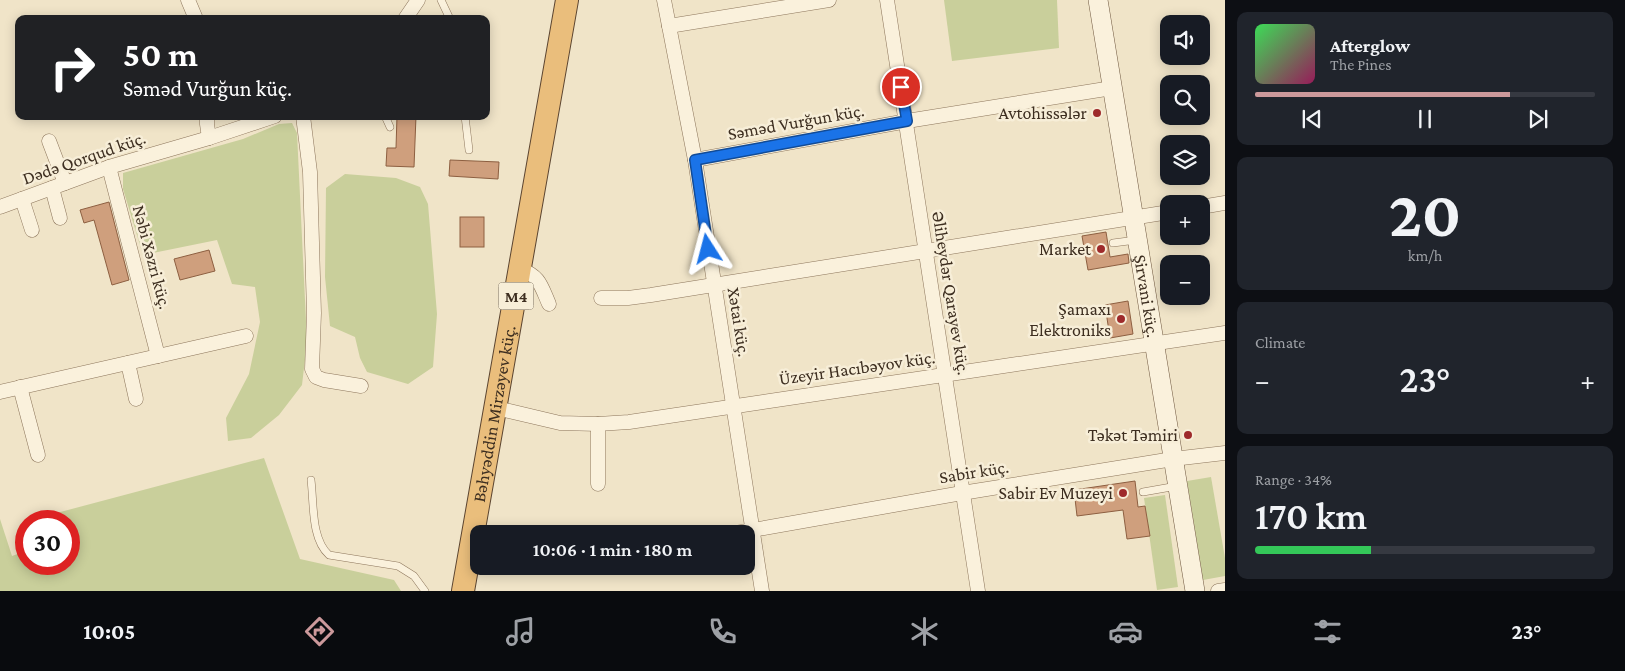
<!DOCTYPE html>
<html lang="en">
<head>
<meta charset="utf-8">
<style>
	body { margin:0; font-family:"Crimson Pro",serif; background:#20242c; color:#f1f3f6; height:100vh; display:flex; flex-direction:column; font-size:19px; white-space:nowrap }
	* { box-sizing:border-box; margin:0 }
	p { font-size:16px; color:#9ea1a6 }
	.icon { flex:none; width:28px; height:28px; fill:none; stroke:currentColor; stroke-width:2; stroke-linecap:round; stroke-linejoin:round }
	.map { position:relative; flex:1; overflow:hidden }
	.panel { display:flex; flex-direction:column; gap:12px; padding:12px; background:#0d0f14; width:400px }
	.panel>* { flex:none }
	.guide { position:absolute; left:15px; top:15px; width:475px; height:105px; border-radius:10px; box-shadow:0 2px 12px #0003; background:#202124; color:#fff; overflow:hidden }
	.controls { position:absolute; left:1160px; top:15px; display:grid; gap:10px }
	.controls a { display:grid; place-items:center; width:50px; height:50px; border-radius:10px; background:#171b24; box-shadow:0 2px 12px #0003; font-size:25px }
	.speed { position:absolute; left:15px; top:510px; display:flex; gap:10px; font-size:25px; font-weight:700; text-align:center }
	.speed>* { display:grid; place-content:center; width:65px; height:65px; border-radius:50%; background:#171b24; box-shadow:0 2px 12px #0003; line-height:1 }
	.speed .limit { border:8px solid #d22; background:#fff; color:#111 }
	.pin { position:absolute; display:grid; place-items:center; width:42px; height:42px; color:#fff; margin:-21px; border:2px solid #fff; border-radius:50%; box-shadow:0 1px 5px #0007 }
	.me { position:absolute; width:55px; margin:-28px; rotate:351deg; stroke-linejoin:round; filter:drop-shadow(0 0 4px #0008) }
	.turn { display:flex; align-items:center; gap:18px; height:105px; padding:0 25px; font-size:22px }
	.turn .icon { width:65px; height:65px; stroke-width:2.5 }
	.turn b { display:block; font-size:35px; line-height:42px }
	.big { font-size:38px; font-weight:600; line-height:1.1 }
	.panel .tile { flex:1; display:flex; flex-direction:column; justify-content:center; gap:8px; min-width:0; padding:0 18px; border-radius:10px; background:#20242c }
	.panel .dial { align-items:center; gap:0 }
	.dial b { font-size:65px; line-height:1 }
	.song { display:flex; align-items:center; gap:15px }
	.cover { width:60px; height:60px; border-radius:8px; background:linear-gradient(135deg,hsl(130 70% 55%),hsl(330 70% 35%)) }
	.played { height:5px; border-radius:2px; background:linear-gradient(90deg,#cc999b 75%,#363941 75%) }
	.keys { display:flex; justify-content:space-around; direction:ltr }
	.heat { display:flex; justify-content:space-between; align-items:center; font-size:28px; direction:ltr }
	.charge { height:8px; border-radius:4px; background:linear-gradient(90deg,#34c759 34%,#363941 0) }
	.trip { position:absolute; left:470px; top:525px; width:285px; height:50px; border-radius:10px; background:#171b24; box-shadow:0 2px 12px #0003; font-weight:600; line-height:50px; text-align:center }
	.tab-bar { display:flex; height:80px; justify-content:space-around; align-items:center; background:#090b0e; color:#9ea1a6 }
	.tab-bar .icon { width:35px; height:35px }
	.tab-bar .current { color:#cc999b }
	.tab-bar b { font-size:22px; color:#f1f3f6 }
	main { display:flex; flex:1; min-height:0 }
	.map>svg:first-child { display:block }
	.green { fill:#c9cf9b }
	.building { fill:#cf9f7d; stroke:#8d5f41 }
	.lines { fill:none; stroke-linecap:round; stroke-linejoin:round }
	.service-casing { stroke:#8d765c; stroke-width:8 }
	.minor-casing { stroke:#8d765c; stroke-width:15 }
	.secondary-casing { stroke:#6f573f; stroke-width:20 }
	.trunk-casing { stroke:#5b4430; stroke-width:24 }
	.service { stroke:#faf1dc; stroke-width:7 }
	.minor { stroke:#faf1dc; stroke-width:14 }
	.secondary { stroke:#faf1dc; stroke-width:19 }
	.trunk { stroke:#eabe7c; stroke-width:22 }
	.route-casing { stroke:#114b97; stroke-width:12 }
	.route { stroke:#1a73e8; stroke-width:9 }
	.poi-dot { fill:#9e2a2b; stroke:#f7eed8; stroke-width:2 }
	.labels { text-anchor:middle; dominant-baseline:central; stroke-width:5; stroke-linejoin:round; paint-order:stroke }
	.shield { fill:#f7eed8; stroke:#756857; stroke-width:1 }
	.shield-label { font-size:16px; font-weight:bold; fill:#3d2e20 }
	.poi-label { font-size:18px; fill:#3d2e20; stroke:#f7eed8; text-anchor:end }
	.street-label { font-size:18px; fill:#3d2e20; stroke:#f7eed8 }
</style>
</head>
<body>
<main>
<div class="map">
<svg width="1225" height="591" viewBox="0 0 1225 591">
	<rect width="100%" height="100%" fill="#f0e4c8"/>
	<g class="green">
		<path d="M944,0h113l2,48 -107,13z"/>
		<path d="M292,123l5,10 10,209 -5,43 -23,30 -28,23 -23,3 -2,-23 23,-44 11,-52 -5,-35 -23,-3 -15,-44 -74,15 -20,-66v-16l120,-34 36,-15z"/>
		<path d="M345,174l51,4 24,9 8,17 9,110 -4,53 -25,17 -41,-12 -7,-14 -5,-21 -25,-11 -5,-49 1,-89z"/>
		<path d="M264,458l36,101 94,21 7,11h-401v-72l12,37 14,-5v13h43v-43h-19l-1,-6z"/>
		<path d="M1211,477l14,81v18l-22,4 -16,-99z"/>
		<path d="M1165,495l13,92 -21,3 -13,-92z"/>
	</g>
	<g class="building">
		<path d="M397,116h19l-2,51 -28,-1 1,-18h9z"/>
		<path d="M450,160l49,2 -1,17 -49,-3z"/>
		<path d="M109,202l20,78 -17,5 -18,-65 -10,3 -4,-13z"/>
		<rect x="460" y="217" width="24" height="30"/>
		<path d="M1106,232l4,25 18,-3 1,9 -41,7 -6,-34z"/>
		<path d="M209,250l6,21 -35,9 -6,-21z"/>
		<path d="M1128,301l5,33 -23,4 -5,-33z"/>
		<path d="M1135,481l3,26 7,-1 5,30 -23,3 -4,-29 -46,6 -3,-26z"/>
	</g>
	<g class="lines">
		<defs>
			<g id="service">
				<path d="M441,0l9,19"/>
				<path d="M385,116l5,11"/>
				<path d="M465,116l4,34"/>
				<path d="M1113,243l23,-3"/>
				<path d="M311,480c3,24 0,59 18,75l69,11 16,10 11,15"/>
				<path d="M1143,492l34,-6"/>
			</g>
			<g id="minor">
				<path d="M188,0l8,19"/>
				<path d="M664,0l31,160 67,431"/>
				<path d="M887,0l91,591"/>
				<path d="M405,19l13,-19"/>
				<path d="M669,26l160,-26"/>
				<path d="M207,116v8l2,14"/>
				<path d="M303,116l7,56 4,141 -2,56 4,8 8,3 37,6"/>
				<path d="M49,141l16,42"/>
				<path d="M695,160l212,-39 205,-33"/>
				<path d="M109,167l49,189"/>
				<path d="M52,188l8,30"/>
				<path d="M22,199l10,31"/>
				<path d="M0,207l109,-40 100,-29 66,-22"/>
				<path d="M1201,207l24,-4"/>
				<path d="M520,269c20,7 21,17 29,35"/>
				<path d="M601,298h27l23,-3 518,-83"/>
				<path d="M128,363l8,36"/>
				<path d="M20,387l18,68"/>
				<path d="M0,392l246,-56"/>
				<path d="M496,408l64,15 38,1 31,-2 596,-89"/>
				<path d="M598,424v60"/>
				<path d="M730,534l232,-41 211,-34 52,-6"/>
				<path d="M1218,591l7,-1"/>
			</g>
			<g id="secondary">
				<path id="s1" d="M1098,0l97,591"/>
			</g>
			<g id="trunk">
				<path id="s2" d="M463,591l104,-591"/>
			</g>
		</defs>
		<use href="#service" class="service-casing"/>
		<use href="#minor" class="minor-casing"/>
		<use href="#secondary" class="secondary-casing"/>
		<use href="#trunk" class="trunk-casing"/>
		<use href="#service" class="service"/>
		<use href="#minor" class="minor"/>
		<use href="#secondary" class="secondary"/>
		<use href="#trunk" class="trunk"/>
	</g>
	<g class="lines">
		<defs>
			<path id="route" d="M708,249l-13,-89 212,-39 -6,-34"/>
		</defs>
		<use href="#route" class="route-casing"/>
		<use href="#route" class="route"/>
	</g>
	<g class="poi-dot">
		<circle cx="1097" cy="113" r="5"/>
		<circle cx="1101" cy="249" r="5"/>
		<circle cx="1121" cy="319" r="5"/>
		<circle cx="1188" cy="435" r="5"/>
		<circle cx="1123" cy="493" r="5"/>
	</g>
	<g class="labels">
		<rect class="shield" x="498.5" y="282.5" width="35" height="27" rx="4"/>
		<g class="shield-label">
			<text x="516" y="296">M4</text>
		</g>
		<g class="poi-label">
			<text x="1087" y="113">Avtohissələr</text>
			<text x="1091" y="249">Market</text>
			<text x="1111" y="309">Şamaxı<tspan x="1111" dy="21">Elektroniks</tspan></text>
			<text x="1178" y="435">Təkət Təmiri</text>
			<text x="1113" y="493">Sabir Ev Muzeyi</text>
		</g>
		<g class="street-label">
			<text transform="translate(796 122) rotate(-10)">Səməd Vurğun küç.</text>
			<text transform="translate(84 158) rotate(-19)">Dədə Qorqud küç.</text>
			<text transform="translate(152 257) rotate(75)">Nəbi Xəzri küç.</text>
			<text transform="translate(951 293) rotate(81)">Əliheydər Qarayev küç.</text>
			<text stroke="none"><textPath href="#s1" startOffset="300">Şirvani küç.</textPath></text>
			<text transform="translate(739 322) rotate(81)">Xətai küç.</text>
			<text transform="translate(857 368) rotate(-8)">Üzeyir Hacıbəyov küç.</text>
			<text stroke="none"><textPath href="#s2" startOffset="180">Bəhyəddin Mirzəyev küç.</textPath></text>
			<text transform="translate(974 472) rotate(-9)">Sabir küç.</text>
		</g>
	</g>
</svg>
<div class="controls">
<a><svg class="icon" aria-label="sound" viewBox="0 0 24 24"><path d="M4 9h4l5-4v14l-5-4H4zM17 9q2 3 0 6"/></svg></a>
<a><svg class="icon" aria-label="search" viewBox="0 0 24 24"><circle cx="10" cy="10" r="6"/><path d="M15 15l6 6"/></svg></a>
<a><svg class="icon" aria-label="layers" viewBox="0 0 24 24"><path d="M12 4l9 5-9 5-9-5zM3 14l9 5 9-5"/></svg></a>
<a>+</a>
<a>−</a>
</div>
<div class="speed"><div class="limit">30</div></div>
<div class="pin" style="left:901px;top:87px;background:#d93025"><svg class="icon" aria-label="arrive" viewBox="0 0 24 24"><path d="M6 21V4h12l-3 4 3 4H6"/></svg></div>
<svg class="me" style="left:708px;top:249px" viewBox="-20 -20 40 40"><path d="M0-17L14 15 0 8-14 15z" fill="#1a73e8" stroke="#fff" stroke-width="4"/></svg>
<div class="trip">10:06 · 1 min · 180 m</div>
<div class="guide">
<div class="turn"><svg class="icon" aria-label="right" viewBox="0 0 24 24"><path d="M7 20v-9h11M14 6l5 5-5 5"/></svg><div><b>50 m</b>Səməd Vurğun küç.</div></div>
</div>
</div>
<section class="panel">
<div class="tile">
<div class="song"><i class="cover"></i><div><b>Afterglow</b><p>The Pines</p></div></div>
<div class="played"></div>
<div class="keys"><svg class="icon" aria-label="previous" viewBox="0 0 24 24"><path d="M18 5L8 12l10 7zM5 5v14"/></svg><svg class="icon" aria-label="pause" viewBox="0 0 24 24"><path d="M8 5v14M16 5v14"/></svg><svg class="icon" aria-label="next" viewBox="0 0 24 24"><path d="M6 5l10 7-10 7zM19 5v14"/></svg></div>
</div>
<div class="tile dial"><b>20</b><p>km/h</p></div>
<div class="tile"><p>Climate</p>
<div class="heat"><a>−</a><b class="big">23°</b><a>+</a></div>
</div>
<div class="tile"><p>Range · 34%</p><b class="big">170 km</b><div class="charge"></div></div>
</section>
</main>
<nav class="tab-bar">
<b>10:05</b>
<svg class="icon current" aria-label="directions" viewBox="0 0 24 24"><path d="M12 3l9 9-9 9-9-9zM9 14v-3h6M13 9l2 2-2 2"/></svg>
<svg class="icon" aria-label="music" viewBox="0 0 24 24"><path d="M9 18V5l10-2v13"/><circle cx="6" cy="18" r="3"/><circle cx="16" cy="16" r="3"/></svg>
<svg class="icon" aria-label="phone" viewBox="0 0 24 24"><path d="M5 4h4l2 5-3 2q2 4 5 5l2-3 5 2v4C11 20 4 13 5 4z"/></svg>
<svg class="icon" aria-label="climate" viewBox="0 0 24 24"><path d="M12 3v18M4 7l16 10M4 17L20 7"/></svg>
<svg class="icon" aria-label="car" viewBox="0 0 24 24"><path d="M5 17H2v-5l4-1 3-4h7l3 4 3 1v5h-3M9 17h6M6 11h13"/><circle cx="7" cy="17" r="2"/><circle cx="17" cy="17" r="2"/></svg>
<svg class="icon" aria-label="filters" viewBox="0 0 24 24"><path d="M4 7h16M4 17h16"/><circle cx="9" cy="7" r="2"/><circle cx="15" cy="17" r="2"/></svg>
<b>23°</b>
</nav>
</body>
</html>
